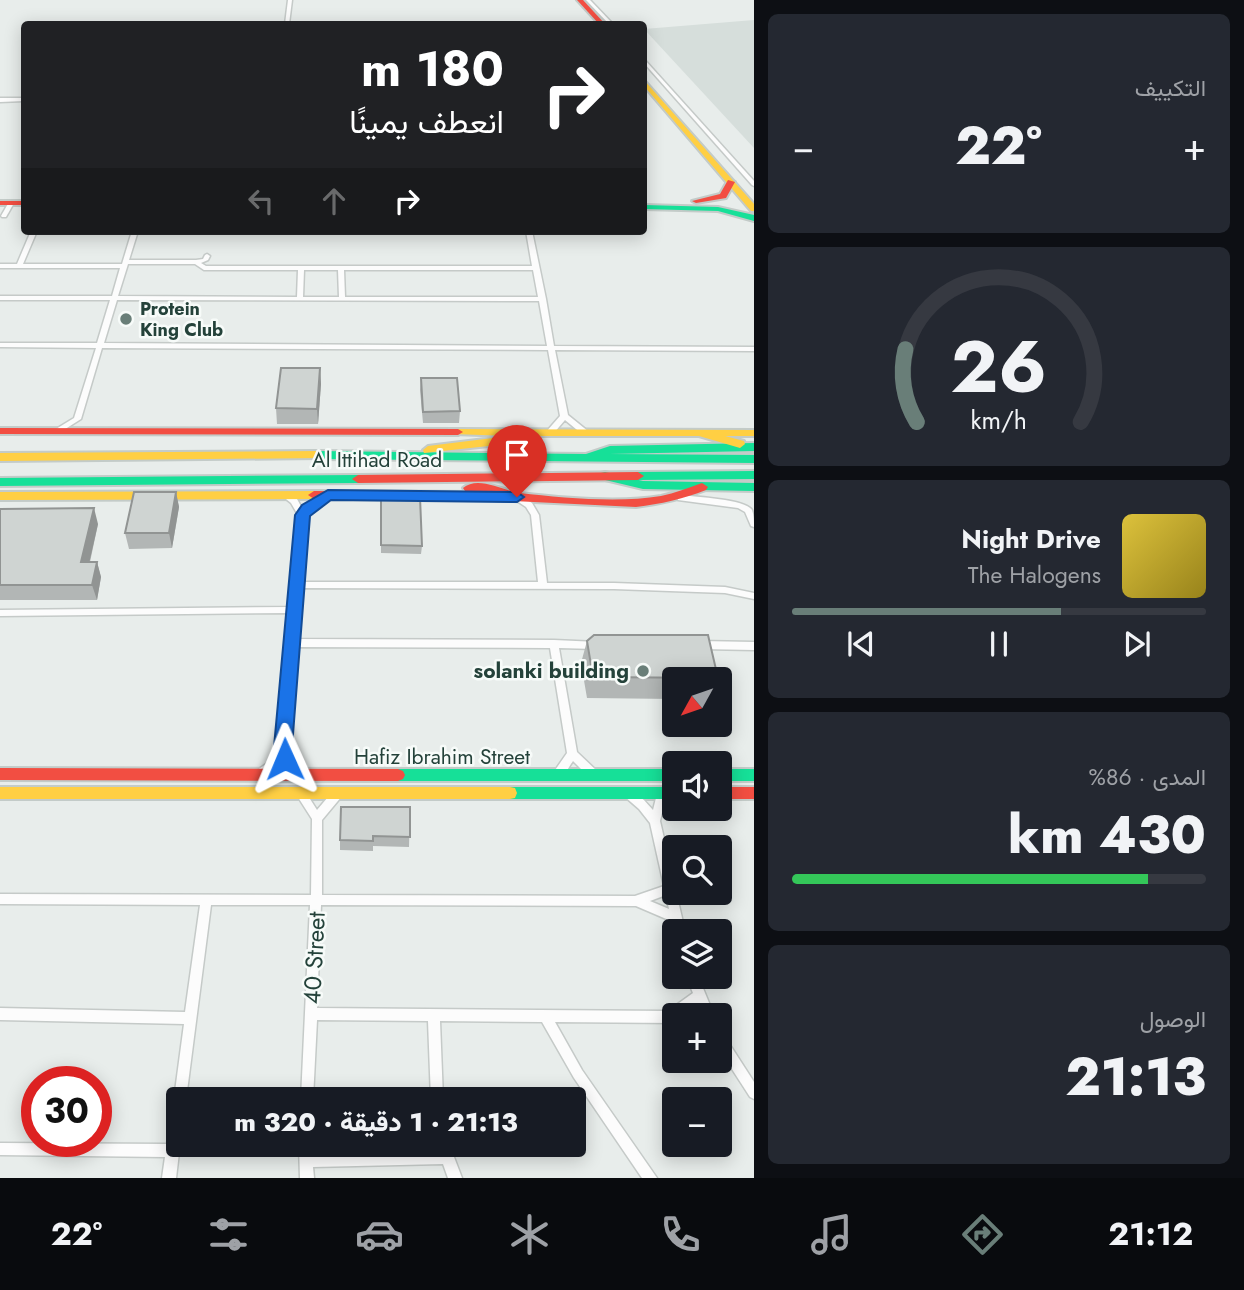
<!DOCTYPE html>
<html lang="ar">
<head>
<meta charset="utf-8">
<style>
	body { margin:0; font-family:Jost,Vazirmatn,sans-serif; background:#242831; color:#f1f3f6; direction:rtl; height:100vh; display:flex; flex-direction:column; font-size:26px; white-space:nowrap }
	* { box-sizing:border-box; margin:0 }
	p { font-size:23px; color:#9ea1a6 }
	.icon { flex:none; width:38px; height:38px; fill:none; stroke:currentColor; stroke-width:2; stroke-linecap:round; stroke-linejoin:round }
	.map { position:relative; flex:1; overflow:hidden; direction:ltr }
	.details { display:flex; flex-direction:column; gap:14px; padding:14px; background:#0d0f14; width:490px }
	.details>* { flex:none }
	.hud { position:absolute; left:21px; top:21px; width:626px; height:214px; border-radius:7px; box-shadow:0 4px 18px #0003; direction:rtl; background:#202124; color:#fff; overflow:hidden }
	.needle { width:46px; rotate:230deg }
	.tools { position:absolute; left:662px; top:667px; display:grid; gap:14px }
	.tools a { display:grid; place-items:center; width:70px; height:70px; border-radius:7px; background:#171b24; box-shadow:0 4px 18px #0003; font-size:35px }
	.speed { position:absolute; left:21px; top:1066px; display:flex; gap:14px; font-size:35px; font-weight:700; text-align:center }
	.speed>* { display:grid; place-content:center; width:91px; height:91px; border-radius:50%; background:#171b24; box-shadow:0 4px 18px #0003; line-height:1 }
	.speed .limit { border:10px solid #d22; background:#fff; color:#111 }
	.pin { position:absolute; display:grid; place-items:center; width:60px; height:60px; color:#fff; margin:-72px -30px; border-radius:50% 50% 50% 0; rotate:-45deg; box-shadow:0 0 7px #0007 }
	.pin .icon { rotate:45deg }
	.me { position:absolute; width:77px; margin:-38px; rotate:359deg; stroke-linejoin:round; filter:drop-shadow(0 0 5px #0008) }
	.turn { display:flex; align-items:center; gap:24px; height:147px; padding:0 28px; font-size:32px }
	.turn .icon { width:91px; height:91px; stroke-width:2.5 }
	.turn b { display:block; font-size:49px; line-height:60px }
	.lanes { display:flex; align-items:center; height:66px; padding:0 28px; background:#0003; justify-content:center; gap:35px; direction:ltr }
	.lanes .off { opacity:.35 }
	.big { font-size:52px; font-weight:800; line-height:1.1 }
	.details .widget { flex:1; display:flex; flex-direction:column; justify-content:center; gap:10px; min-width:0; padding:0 24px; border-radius:10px; background:#242831 }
	.details .dial { align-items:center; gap:0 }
	.dial svg { height:182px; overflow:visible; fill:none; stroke:#363941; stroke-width:7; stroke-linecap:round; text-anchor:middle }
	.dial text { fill:#f1f3f6; stroke:none }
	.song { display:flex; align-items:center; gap:21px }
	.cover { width:84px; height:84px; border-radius:10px; background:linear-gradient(135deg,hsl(50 70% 55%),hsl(50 70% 35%)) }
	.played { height:7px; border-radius:4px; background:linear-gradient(90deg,#697e78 65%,#363941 65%) }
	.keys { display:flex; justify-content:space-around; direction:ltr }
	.heat { display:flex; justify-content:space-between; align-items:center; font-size:38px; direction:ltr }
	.charge { height:10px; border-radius:5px; background:linear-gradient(90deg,#34c759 86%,#363941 0) }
	.trip { position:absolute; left:166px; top:1087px; width:420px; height:70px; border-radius:7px; background:#171b24; box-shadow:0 4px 18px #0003; font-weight:800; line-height:70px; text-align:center; direction:rtl }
	.tab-bar { display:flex; height:112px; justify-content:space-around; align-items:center; background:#090b0e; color:#9ea1a6 }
	.tab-bar .icon { width:49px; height:49px }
	.tab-bar .current { color:#697e78 }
	.tab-bar b { font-size:32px; color:#f1f3f6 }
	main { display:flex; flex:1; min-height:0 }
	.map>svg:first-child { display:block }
	.built { fill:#d6dedb }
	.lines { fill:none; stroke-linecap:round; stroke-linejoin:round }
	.street-casing { stroke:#c5cac8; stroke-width:3 }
	.fast-casing { stroke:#c3cbc8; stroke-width:4 }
	.slow-casing { stroke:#c3cbc8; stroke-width:4 }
	.jam-casing { stroke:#c3cbc8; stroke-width:4 }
	.street { fill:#fcfcfc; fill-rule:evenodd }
	.fast { fill:#16e098; fill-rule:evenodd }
	.slow { fill:#ffcf43; fill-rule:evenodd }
	.jam { fill:#f24e42; fill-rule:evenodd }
	.wall { fill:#b2b6b5 }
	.shaded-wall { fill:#919493 }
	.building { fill:#cfd4d2; stroke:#919493; stroke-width:2 }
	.route { fill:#1a73e8; stroke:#114b97; stroke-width:2 }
	.poi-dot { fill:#697e78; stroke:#f7fbf9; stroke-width:2.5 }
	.labels { text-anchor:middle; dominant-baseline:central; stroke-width:5; stroke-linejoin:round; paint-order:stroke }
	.far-poi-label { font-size:18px; font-weight:bold; fill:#24423a; stroke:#f7fbf9; text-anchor:start }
	.street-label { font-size:21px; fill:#24423a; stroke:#f7fbf9 }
	.poi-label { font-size:21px; font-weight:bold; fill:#24423a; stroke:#f7fbf9; text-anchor:end }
	.near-street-label { font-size:24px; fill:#24423a; stroke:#f7fbf9 }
</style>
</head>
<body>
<main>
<section class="details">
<div class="widget"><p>التكييف</p>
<div class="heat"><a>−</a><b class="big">22°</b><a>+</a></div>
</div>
<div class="widget dial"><svg viewBox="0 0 100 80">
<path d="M14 69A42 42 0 1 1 86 69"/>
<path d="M14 69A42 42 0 0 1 9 37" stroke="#697e78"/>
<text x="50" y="56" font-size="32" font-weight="700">26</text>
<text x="50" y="72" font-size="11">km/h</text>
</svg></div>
<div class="widget">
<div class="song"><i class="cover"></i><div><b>Night Drive</b><p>The Halogens</p></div></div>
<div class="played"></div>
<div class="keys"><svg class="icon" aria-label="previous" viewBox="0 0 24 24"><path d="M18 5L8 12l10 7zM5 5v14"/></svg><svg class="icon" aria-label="pause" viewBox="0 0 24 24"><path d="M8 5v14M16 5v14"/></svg><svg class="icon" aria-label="next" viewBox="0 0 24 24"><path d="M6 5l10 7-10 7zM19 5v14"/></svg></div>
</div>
<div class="widget"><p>المدى · 86%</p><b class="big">430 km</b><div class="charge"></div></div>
<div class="widget"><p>الوصول</p><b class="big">21:13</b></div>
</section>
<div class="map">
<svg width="754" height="1178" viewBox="0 0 754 1178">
	<rect width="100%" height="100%" fill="#e8edeb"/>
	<path class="built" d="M754,20v128l-110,-119z"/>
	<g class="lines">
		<defs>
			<g id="street">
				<path d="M288,0h4l-3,24h-4z"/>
				<path d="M586,0h4l23,24h-4z"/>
				<path d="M644,59l110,122v5l-2,-1 -108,-122z"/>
				<path d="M0,98h24v3l-24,1z"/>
				<path d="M9,202l5,1 -8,14h-4l-1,-1z"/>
				<path d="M31,231h6l-14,33h99l10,-33h6l-9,29h67l7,-1 2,-4 2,-1 3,2 -2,4 -7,3 5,3h326l-6,-35h6l14,68 8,47 200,1v4l-199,-1 13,65 21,17 -1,2h-6l-17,-14 -12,14h-3l-4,-2 14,-16 -12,-66 -446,-2 -21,71 -22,14 -4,-2 1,-2 18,-11 22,-70 -96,-1v-4h97l13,-43h-110v-4h112l8,-28h-120v-4h17zM128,264h67l9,6h94l-1,27 -179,-1zM304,270h34l1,27h-36zM344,270h189l5,27h-193zM117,300l422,1 8,45 -443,-3z"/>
				<path d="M285,492l12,7 6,11 22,-17h6l1,2 -26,21 -5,66h237l-7,-67 -5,-8 -12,-8 -1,-2 1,-2 3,-1 15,9 7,12 8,68h67l111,4 29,6v6l-29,-6 -111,-4 -314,-1 -4,51 258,1 44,2 2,3 -2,3 -3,1 -36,-1 18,104 21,20 1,3 -1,3 -4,1 -4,-1 -17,-17c-5,7 -11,21 -21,18l-1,-3 16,-23 -17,-105 -254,-1 -8,100 2,11 10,18 -1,3 -4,1 -4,-1 -10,-18 -4,7 -17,10 -4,-1 -1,-3 1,-3 13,-9 9,-15 11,-134 -289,3v-6l290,-3 8,-92 -7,-12 -10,-8z"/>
				<path d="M681,495c15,2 64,4 71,15 2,5 2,12 2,17l-3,-1 -6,-14 -7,-4 -60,-8 -1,-2z"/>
				<path d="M700,641l54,1v8l-54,-1 -3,-1 -2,-3 2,-3z"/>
				<path d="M338,788l4,2 1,3 -1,3 -20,24v75l313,1 29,-10 -14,-63 -11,-14 -15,-13 -1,-3 1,-3 4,-2c10,5 18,14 25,22l5,-20 4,-2 4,2 1,3 -7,28 14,61v10h2l9,39 -11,1 -3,-11 -35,-15 -315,-1 -4,103 351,3 25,-18 -7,-17h12l16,39h-12l-4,-11 -16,11h-8v8l-119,-1 27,48 75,108h-15l-68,-100 -32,-56 -102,-1 3,78h-12l-3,-78 -111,-1 -4,79h-12l9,-194h-99l-25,194h-8v6l-2,-2 -2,-4 10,-75 -184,-4v-12l185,4 15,-107 -200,-1v-10l311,1 1,-76 -16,-25 1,-3 4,-2 4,2 12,19 17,-20zM666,895l3,14 -19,-8z"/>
				<path d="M719,1032l4,2 31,48v17l-4,-2 -31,-48z"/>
				<path d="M178,1105v39h2l-4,34h-14l3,-21 -165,-2v-12l167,1 5,-33 2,-4z"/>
				<path d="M299,1144h12l1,10 126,-3 -2,-7h13l13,34h-14l-5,-14 -130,3 1,11h-14z"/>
			</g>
			<g id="fast">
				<path d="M644,205l74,2 36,8v6l-36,-10 -74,-2z"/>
				<path d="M754,443v8l-145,3 145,1v8l-437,-4 -5,-4 5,-4 269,3 24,-8z"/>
				<path d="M754,471v8l-116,1 -6,-4 6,-4z"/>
				<path d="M605,472l38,9 111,2v8l-111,-2 -42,-10 -2,-3 2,-3z"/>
				<path d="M358,475l6,4 -6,4 -358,3v-8z"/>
				<path d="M398,769h276v12h-276l-5,-2 -2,-4 2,-4z"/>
				<rect x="719" y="769" width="35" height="12"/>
				<path d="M510,787h164v12h-164l-5,-1 -2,-5 2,-5z"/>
			</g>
			<g id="slow">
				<path d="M644,80l110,124v7h-3l-107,-125z"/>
				<path d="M458,429l296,1v6h-29l19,5 1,3 -5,4 -41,-12h-167l-25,8 -83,9 -1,-3 5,-4 81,-10 -55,-2 -1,-2z"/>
				<path d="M317,451l4,1 1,3 -1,3 -321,3v-8z"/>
				<path d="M314,491l6,4 -6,4 -314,1v-8z"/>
				<path d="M0,787h510l5,1 2,5 -2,5 -5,1h-510z"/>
			</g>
			<g id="jam">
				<path d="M577,0h6l22,24h-6z"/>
				<path d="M728,180l7,2 -9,16 -30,5 -4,-2 28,-7z"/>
				<rect x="0" y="201" width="24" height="4"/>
				<path d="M0,428l458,1 5,3 -5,3 -458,-1z"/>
				<path d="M638,472l6,4 -6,4 -280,3 -6,-4 6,-4z"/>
				<path d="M702,483l6,4 -2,3c-23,9 -45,14 -70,17l-144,-7 -178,-1 -6,-4 6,-4 159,1 -8,-1 -2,-3c15,-13 41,3 57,5 42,5 100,10 141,3 14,-3 27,-8 41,-13z"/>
				<path d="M0,768l398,1 5,2 2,4 -2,4 -5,2 -398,-1z"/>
				<rect x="719" y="787" width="35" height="12"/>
			</g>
		</defs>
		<use href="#street" class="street-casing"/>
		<use href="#fast" class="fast-casing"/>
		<use href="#slow" class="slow-casing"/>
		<use href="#jam" class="jam-casing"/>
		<use href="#street" class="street"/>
		<use href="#fast" class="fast"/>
		<use href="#slow" class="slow"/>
		<use href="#jam" class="jam"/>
	</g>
	<g class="wall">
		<path d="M320,368l1,16 -3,40h-41l-1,-16z"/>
		<path d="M421,378l39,33 -1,12h-36l-3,-33z"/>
		<path d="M176,492l3,15 -7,41 -43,1 -4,-16z"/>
		<path d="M381,496l41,50 -1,8 -40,-1z"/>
		<path d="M0,509l98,15 -8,38h7l4,15 -4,23h-97z"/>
		<path d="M587,641l131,37 -1,1h-43v20l-87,-1 -6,-35z"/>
		<path d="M410,807l-1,40 -36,-1v5l-33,-1v-10z"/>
	</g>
	<g class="shaded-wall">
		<path d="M320,368l1,16 -3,40 -1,-15z"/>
		<path d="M176,492l3,15 -7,41 -3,-15z"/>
		<path d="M94,508l4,16 -12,53 -5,-15z"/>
		<path d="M97,562l4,15 -4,23 -5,-15z"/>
	</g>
	<g class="building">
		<path d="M281,368h39l-3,41 -41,-1z"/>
		<path d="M421,378h36l3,33 -37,1z"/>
		<path d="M134,492h42l-7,41h-44z"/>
		<path d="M381,496l39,1 2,49 -41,-1z"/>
		<path d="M94,508l-13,54h16l-5,23h-92v-76z"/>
		<path d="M594,635h114l10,43 -125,-1 -6,-36z"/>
		<path d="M341,807h69v30l-37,-1v5l-33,-1z"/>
	</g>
	<path class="route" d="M328,490l189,2 7,5 -7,5 -186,-2 -21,16 -18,231 3,12 -3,6 -7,2 -6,-2 -5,-18 21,-232 7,-10z"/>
	<g class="poi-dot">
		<circle cx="126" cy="319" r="7"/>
		<circle cx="643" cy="671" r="7"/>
	</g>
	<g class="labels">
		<g class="far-poi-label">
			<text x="140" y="309">Protein<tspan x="140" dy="21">King Club</tspan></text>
		</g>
		<g class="street-label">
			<text x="377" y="460">Al Ittihad Road</text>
			<text x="442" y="757">Hafiz Ibrahim Street</text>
		</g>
		<g class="poi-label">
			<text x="629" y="671">solanki building</text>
		</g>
		<g class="near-street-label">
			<text transform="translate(314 958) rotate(-87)">40 Street</text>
		</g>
	</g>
</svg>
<div class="tools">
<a><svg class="needle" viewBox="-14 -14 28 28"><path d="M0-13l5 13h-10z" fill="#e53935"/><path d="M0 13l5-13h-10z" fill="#9ea1a6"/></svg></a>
<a><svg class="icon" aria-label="sound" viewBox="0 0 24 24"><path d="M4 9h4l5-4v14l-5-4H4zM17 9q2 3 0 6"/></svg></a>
<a><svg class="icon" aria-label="search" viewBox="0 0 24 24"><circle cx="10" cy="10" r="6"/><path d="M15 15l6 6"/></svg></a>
<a><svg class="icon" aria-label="layers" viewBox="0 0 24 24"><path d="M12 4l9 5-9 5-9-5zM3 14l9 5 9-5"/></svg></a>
<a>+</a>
<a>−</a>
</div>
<div class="speed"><div class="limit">30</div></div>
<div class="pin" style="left:517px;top:497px;background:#d93025"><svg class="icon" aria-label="arrive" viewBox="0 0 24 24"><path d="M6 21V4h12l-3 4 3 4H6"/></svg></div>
<svg class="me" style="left:285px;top:759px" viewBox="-20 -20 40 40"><path d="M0-17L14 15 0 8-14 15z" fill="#1a73e8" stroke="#fff" stroke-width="4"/></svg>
<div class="trip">21:13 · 1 دقيقة · 320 m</div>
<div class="hud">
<div class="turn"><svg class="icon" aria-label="right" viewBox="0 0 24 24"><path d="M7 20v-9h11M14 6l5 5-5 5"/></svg><div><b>180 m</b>انعطف يمينًا</div></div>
<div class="lanes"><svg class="icon off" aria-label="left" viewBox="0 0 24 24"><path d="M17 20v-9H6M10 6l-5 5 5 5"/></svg><svg class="icon off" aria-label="ahead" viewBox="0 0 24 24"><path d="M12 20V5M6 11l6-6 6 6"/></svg><svg class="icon" aria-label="right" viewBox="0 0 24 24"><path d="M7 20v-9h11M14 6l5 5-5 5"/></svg></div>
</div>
</div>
</main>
<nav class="tab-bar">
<b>21:12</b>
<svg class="icon current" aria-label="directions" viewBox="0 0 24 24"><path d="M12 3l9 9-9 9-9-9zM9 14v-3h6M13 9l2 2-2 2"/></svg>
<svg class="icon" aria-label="music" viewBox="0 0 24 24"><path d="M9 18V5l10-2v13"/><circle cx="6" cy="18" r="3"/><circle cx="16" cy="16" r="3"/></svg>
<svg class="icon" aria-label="phone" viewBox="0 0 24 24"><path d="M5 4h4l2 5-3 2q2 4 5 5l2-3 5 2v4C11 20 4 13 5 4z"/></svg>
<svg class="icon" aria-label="climate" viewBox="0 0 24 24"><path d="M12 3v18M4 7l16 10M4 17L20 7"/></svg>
<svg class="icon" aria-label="car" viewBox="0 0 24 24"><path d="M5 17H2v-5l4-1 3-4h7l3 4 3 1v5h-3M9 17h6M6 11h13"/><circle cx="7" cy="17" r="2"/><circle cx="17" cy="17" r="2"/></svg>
<svg class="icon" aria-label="filters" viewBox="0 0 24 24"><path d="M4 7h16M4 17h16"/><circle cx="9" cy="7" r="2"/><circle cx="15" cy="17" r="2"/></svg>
<b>22°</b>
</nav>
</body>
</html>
